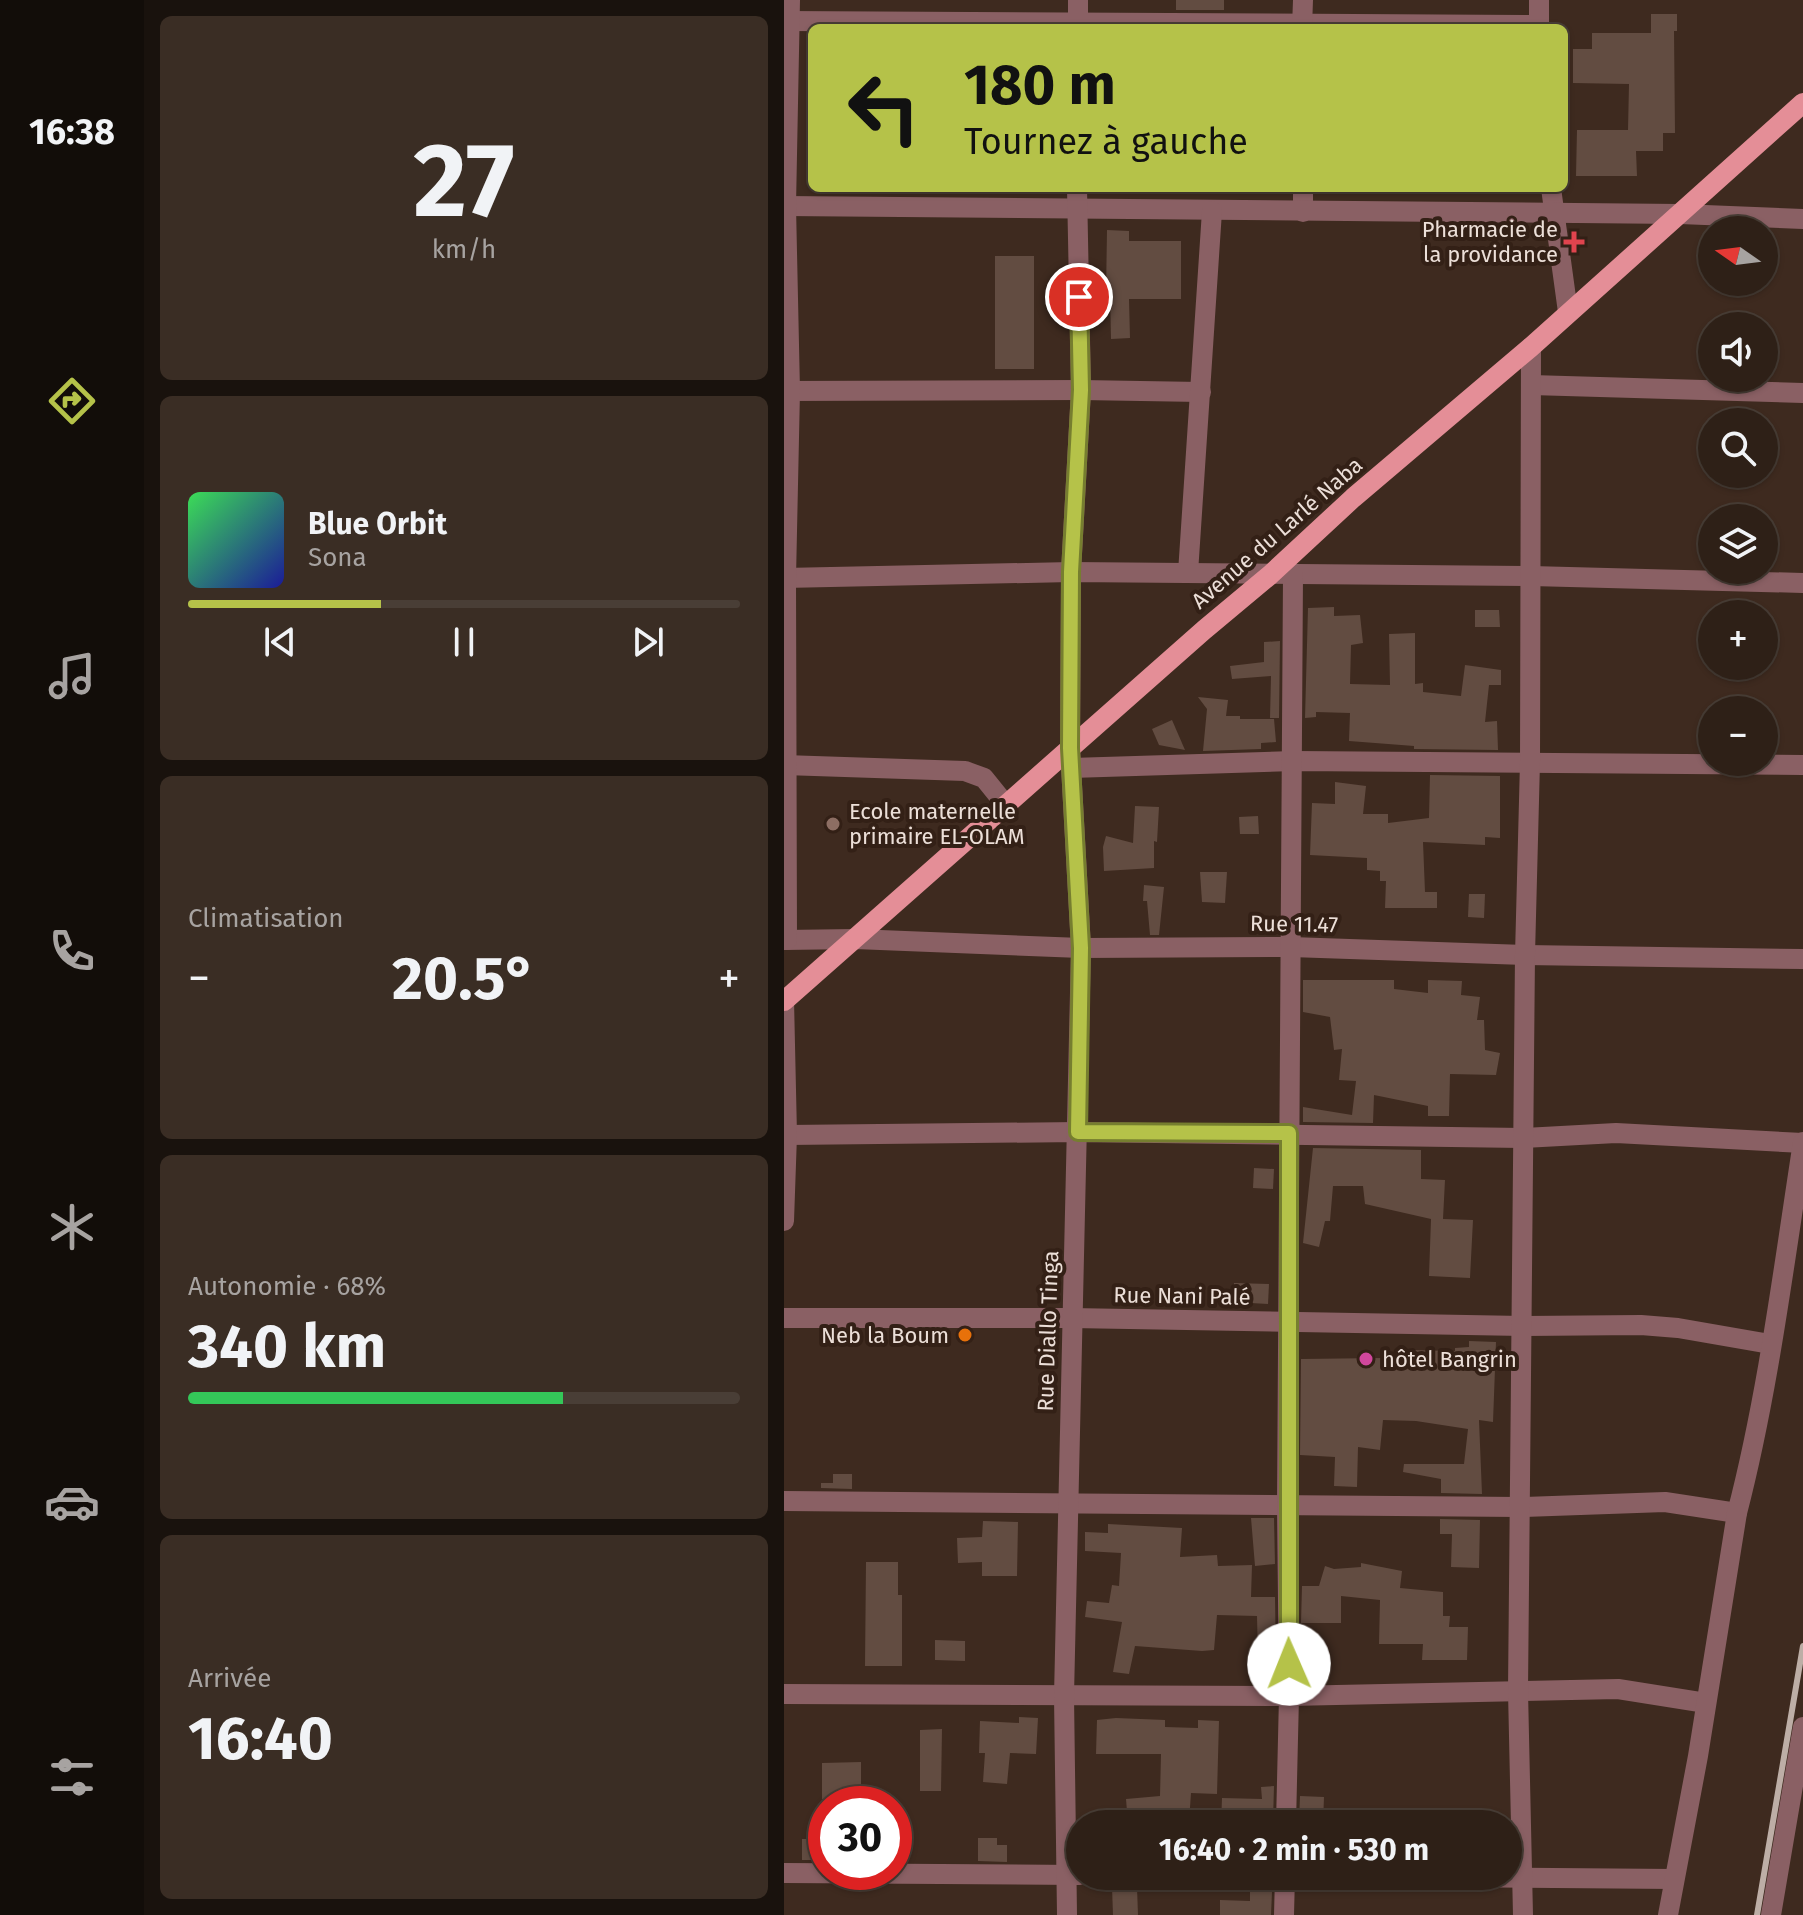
<!DOCTYPE html>
<html lang="fr">
<head>
<meta charset="utf-8">
<style>
	body { margin:0; font-family:"Fira Sans",sans-serif; background:#3a2d24; color:#f1f3f6; height:100vh; display:flex; flex-direction:column; font-size:30px; white-space:nowrap }
	* { box-sizing:border-box; margin:0 }
	p { font-size:26px; color:#a7a3a1 }
	.icon { flex:none; width:44px; height:44px; fill:none; stroke:currentColor; stroke-width:2; stroke-linecap:round; stroke-linejoin:round }
	.map { position:relative; flex:1; overflow:hidden }
	.side { display:flex; flex-direction:column; gap:16px; padding:16px; background:#19120d; width:640px }
	.side>* { flex:none }
	.hud { position:absolute; left:24px; top:24px; width:760px; height:168px; border-radius:12px; box-shadow:0 2px 6px #0004,0 0 0 2px #493e36; background:#b5c249; color:#111; overflow:hidden }
	.needle { width:52px; rotate:284deg }
	.controls { position:absolute; left:914px; top:216px; display:grid; gap:16px }
	.controls a { display:grid; place-items:center; width:80px; height:80px; border-radius:50%; background:#2e2017; box-shadow:0 2px 6px #0004,0 0 0 2px #493e36; font-size:40px }
	.speed { position:absolute; left:24px; top:1786px; display:flex; gap:16px; font-size:40px; font-weight:700; text-align:center }
	.speed>* { display:grid; place-content:center; width:104px; height:104px; border-radius:50%; background:#2e2017; box-shadow:0 2px 6px #0004,0 0 0 2px #493e36; line-height:1 }
	.speed .limit { border:12px solid #d22; background:#fff; color:#111 }
	.pin { position:absolute; display:grid; place-items:center; width:68px; height:68px; color:#fff; margin:-34px; border:4px solid #fff; border-radius:50%; box-shadow:0 2px 8px #0007 }
	.me { position:absolute; width:88px; margin:-44px; rotate:359deg; stroke-linejoin:round; filter:drop-shadow(0 0 6px #0008) }
	.turn { display:flex; align-items:center; gap:28px; height:168px; padding:0 24px; font-size:36px }
	.turn .icon { width:104px; height:104px; stroke-width:2.5 }
	.turn b { display:block; font-size:56px; line-height:68px }
	.big { font-size:60px; font-weight:700; line-height:1.1 }
	.side .tile { flex:1; display:flex; flex-direction:column; justify-content:center; gap:12px; min-width:0; padding:0 28px; border-radius:12px; background:#3a2d24 }
	.side .dial { align-items:center; gap:0 }
	.dial b { font-size:104px; line-height:1 }
	.song { display:flex; align-items:center; gap:24px }
	.cover { width:96px; height:96px; border-radius:12px; background:linear-gradient(135deg,hsl(130 70% 55%),hsl(240 70% 35%)) }
	.played { height:8px; border-radius:4px; background:linear-gradient(90deg,#b5c249 35%,#493e36 35%) }
	.keys { display:flex; justify-content:space-around; direction:ltr }
	.heat { display:flex; justify-content:space-between; align-items:center; font-size:44px; direction:ltr }
	.charge { height:12px; border-radius:6px; background:linear-gradient(90deg,#34c759 68%,#493e36 0) }
	.trip { position:absolute; left:282px; top:1810px; width:456px; height:80px; border-radius:40px; background:#2e2017; box-shadow:0 2px 6px #0004,0 0 0 2px #493e36; font-weight:700; line-height:80px; text-align:center }
	main { display:flex; flex:1; min-height:0 }
	.menu { display:flex; flex-direction:column; width:144px; justify-content:space-around; align-items:center; background:#120d09; color:#a7a3a1 }
	.menu .icon { width:56px; height:56px }
	.menu .selected { color:#b5c249 }
	.menu b { font-size:36px; color:#f1f3f6 }
	.map>svg:first-child { display:block }
	.building { fill:#624c41 }
	.lines { fill:none; stroke-linecap:round; stroke-linejoin:round }
	.minor { stroke:#8a6064; stroke-width:20 }
	.major { stroke:#e48e97; stroke-width:20 }
	.rail { stroke:#bdaea6; stroke-width:6 }
	.route-casing { stroke:#767e2f; stroke-width:20 }
	.route { stroke:#b5c249; stroke-width:14 }
	.health-dot { fill:#e0444e; stroke:#332016; stroke-width:3 }
	.education-dot { fill:#8d6e63; stroke:#332016; stroke-width:3 }
	.food-dot { fill:#e8710a; stroke:#332016; stroke-width:3 }
	.hotel-dot { fill:#d1479c; stroke:#332016; stroke-width:3 }
	.labels { text-anchor:middle; dominant-baseline:central; stroke-width:8; stroke-linejoin:round; paint-order:stroke }
	.poi-label { font-size:22px; fill:#ecdfd8; stroke:#332016; text-anchor:end }
	.street-label { font-size:22px; fill:#ecdfd8; stroke:#332016 }
</style>
</head>
<body>
<main>
<nav class="menu">
<b>16:38</b>
<svg class="icon selected" aria-label="directions" viewBox="0 0 24 24"><path d="M12 3l9 9-9 9-9-9zM9 14v-3h6M13 9l2 2-2 2"/></svg>
<svg class="icon" aria-label="music" viewBox="0 0 24 24"><path d="M9 18V5l10-2v13"/><circle cx="6" cy="18" r="3"/><circle cx="16" cy="16" r="3"/></svg>
<svg class="icon" aria-label="phone" viewBox="0 0 24 24"><path d="M5 4h4l2 5-3 2q2 4 5 5l2-3 5 2v4C11 20 4 13 5 4z"/></svg>
<svg class="icon" aria-label="climate" viewBox="0 0 24 24"><path d="M12 3v18M4 7l16 10M4 17L20 7"/></svg>
<svg class="icon" aria-label="car" viewBox="0 0 24 24"><path d="M5 17H2v-5l4-1 3-4h7l3 4 3 1v5h-3M9 17h6M6 11h13"/><circle cx="7" cy="17" r="2"/><circle cx="17" cy="17" r="2"/></svg>
<svg class="icon" aria-label="filters" viewBox="0 0 24 24"><path d="M4 7h16M4 17h16"/><circle cx="9" cy="7" r="2"/><circle cx="15" cy="17" r="2"/></svg>
</nav>
<section class="side">
<div class="tile dial"><b>27</b><p>km/h</p></div>
<div class="tile">
<div class="song"><i class="cover"></i><div><b>Blue Orbit</b><p>Sona</p></div></div>
<div class="played"></div>
<div class="keys"><svg class="icon" aria-label="previous" viewBox="0 0 24 24"><path d="M18 5L8 12l10 7zM5 5v14"/></svg><svg class="icon" aria-label="pause" viewBox="0 0 24 24"><path d="M8 5v14M16 5v14"/></svg><svg class="icon" aria-label="next" viewBox="0 0 24 24"><path d="M6 5l10 7-10 7zM19 5v14"/></svg></div>
</div>
<div class="tile"><p>Climatisation</p>
<div class="heat"><a>−</a><b class="big">20.5°</b><a>+</a></div>
</div>
<div class="tile"><p>Autonomie · 68%</p><b class="big">340 km</b><div class="charge"></div></div>
<div class="tile"><p>Arrivée</p><b class="big">16:40</b></div>
</section>
<div class="map">
<svg width="1019" height="1915" viewBox="0 0 1019 1915">
	<rect width="100%" height="100%" fill="#3e2a1f"/>
	<g class="building">
		<rect x="392" y="0" width="48" height="10"/>
		<path d="M867,14h26v17h-3l1,102h-12v18h-27l1,25h-61l1,-46h51l1,-46 -56,-1v-34h19v-16h59z"/>
		<path d="M323,230l22,1v10h52v58h-52l1,39 -19,1 -1,-45h-4z"/>
		<rect x="211" y="256" width="39" height="113"/>
		<path d="M550,607v9l26,-1 3,28 -12,2 -1,39 40,1 -1,-51 26,-1v51l8,-1v9l38,4 4,-31 36,5v15h-12l-4,37 12,-1 1,29 -84,-1v-3l-65,-5 1,-28 -34,-1v5l-11,1 3,-110z"/>
		<path d="M691,610h24l1,17h-25z"/>
		<path d="M496,641l-1,77h-9l1,-42 -39,3 -2,-13 34,-4v-20z"/>
		<path d="M414,697l30,3 -2,16h14v3h34l2,23 -15,1v6l-58,2 4,-42z"/>
		<path d="M388,720l13,30 -26,-5 -7,-16z"/>
		<path d="M646,775l70,1v62l-15,-1v8l-62,-3 2,50h12v16h-52l1,-27h-6v-10l-13,-1v-12l-57,-3 2,-52 23,1v-22l31,4 -3,28h25v9l41,-5z"/>
		<path d="M351,806l24,1 -2,35 -3,-1v27l-50,3 -1,-24 3,-11 27,7z"/>
		<path d="M474,816l1,18h-19l-1,-17z"/>
		<path d="M416,872h27l-2,31 -23,-1z"/>
		<path d="M360,885l20,2 -5,48h-9l-3,-34h-4z"/>
		<path d="M685,894h16l-1,24 -16,-1z"/>
		<path d="M519,980h91v9l34,4v-13l34,1 -1,14 19,2 -3,23h7l1,30 15,3 -4,22 -46,-1 -1,42h-21v-10l-54,-11 -1,28 -70,-1v-15l49,8 4,-34 -17,-1 3,-31 -8,1 -4,-33 -27,-5z"/>
		<path d="M529,1148l108,2v29l24,1 -2,39 30,1 -3,58 -41,-2 2,-57 -66,-15 -2,-18h-30l-3,35h-5l-6,26 -16,-4z"/>
		<path d="M470,1168l20,1 -1,20 -20,-1z"/>
		<path d="M450,1283l35,1 -1,20 -35,-2z"/>
		<path d="M685,1341l27,1 -3,80 -14,-2 3,74 -41,-1v-14l-38,-7 1,-8h60l4,-35 -52,-8 -33,-1 -3,30 -22,-3 -1,40 -23,-1 1,-29 -35,-2 1,-96 81,-1v-3l26,-1v-4l47,1v-3l14,-1z"/>
		<path d="M49,1474h19v15l-31,-1v-5h12z"/>
		<path d="M467,1518h23l1,46 -20,2z"/>
		<path d="M656,1519l40,1 -1,48 -28,-1 1,-33h-12z"/>
		<path d="M199,1521l35,1 -1,54h-35v-14l-24,1 -1,-25 25,-1z"/>
		<path d="M324,1524l74,4 -2,29 37,-2 1,11 34,-1 -1,32h24l1,62h-18l-1,-43 -40,-1 -3,35 -12,1 -67,-5 -6,28 -16,-2 9,-50 -37,-5 2,-16 22,2 3,-18 7,1 2,-33 -36,-2v-19l23,1z"/>
		<path d="M82,1562h32v33h4v71h-37z"/>
		<path d="M577,1563l41,8 -2,17 43,4v24h7l-1,11h19l-1,33h-45l1,-16h-44l1,-44 -39,-4v27h-40l1,-37h17l6,-20 9,3 27,-2z"/>
		<path d="M151,1640l30,1v20l-30,-1z"/>
		<path d="M235,1717l19,1 -2,36 -26,-1 -3,31 -24,-2 2,-29h-6l1,-32 39,2z"/>
		<path d="M332,1718l49,2v7l33,1v-8l21,1 -2,73 -26,-1 -2,29 -34,-2v4h-27l-2,-25 34,-3 1,-42h-65l1,-34z"/>
		<path d="M158,1729l-1,62h-21v-61z"/>
		<path d="M77,1762v37h-39v-36z"/>
		<path d="M490,1786l-1,35 -52,3 1,-26 40,1 -1,-12z"/>
		<path d="M516,1796l24,1 -1,27h-18v-3h-6z"/>
		<path d="M194,1838h19v7h10v17l-29,-1z"/>
		<rect x="18" y="1839" width="24" height="21"/>
		<path d="M328,1887h25l1,28h-25z"/>
		<path d="M466,1891l22,1 -1,23h-51v-15l30,1z"/>
	</g>
	<g class="lines">
		<g class="minor">
			<path d="M0,21l754,4"/>
			<path d="M294,28v-28"/>
			<path d="M518,28l1,-28"/>
			<path d="M755,28v-28"/>
			<path d="M519,188v24"/>
			<path d="M767,188l17,124"/>
			<path d="M0,206l896,8 123,5"/>
			<path d="M747,385l272,8"/>
			<path d="M0,391l297,-1 120,2"/>
			<path d="M404,573l24,-362"/>
			<path d="M0,578l287,-6 460,4 272,7"/>
			<path d="M0,765l181,6 19,7 21,26"/>
			<path d="M287,768l223,-7 509,4"/>
			<path d="M0,940l71,-1 226,9 210,-1 234,8 278,4"/>
			<path d="M3,940l-1,-362 4,-187 -4,-185 4,-206"/>
			<path d="M3,1135l291,-3 445,6 93,-5 187,10"/>
			<path d="M0,1221l3,-86 -3,-135"/>
			<path d="M0,1318h287l452,8 118,-1 37,3 92,16"/>
			<path d="M0,1501l737,6 144,-5 72,11"/>
			<path d="M0,1694l505,2 329,-7 88,14"/>
			<path d="M502,1824l3,-128 -2,-191 6,-930"/>
			<path d="M0,1873l296,2"/>
			<path d="M552,1876l338,3"/>
			<path d="M283,1915l-3,-219 17,-748 -11,-200 1,-176 10,-182 -4,-202"/>
			<path d="M500,1915l1,-39"/>
			<path d="M739,1915l-5,-224 7,-736 5,-193 1,-415"/>
			<path d="M884,1915l30,-159 39,-243c31,-119 47,-249 66,-371"/>
			<path d="M987,1915l32,-188"/>
		</g>
		<path class="major" d="M0,1001l420,-371 66,-55 83,-77 178,-151 272,-244"/>
		<path class="rail" d="M973,1915l46,-269"/>
	</g>
	<g class="lines">
		<defs>
			<path id="route" d="M295,297l2,93 -10,182 -1,176 11,200 -3,184 211,1v531"/>
		</defs>
		<use href="#route" class="route-casing"/>
		<use href="#route" class="route"/>
	</g>
	<path class="health-dot" d="M786 230h8v8h8v8h-8v8h-8v-8h-8v-8h8z"/>
	<circle class="education-dot" cx="49" cy="824" r="8"/>
	<circle class="food-dot" cx="181" cy="1335" r="8"/>
	<circle class="hotel-dot" cx="582" cy="1359" r="8"/>
	<g class="labels">
		<g class="poi-label">
			<text x="774" y="229">Pharmacie de<tspan x="774" dy="25">la providance</tspan></text>
			<text x="65" y="811" text-anchor="start">Ecole maternelle<tspan x="65" dy="25">primaire EL-OLAM</tspan></text>
			<text x="165" y="1335">Neb la Boum</text>
			<text x="598" y="1359" text-anchor="start">hôtel Bangrin</text>
		</g>
		<g class="street-label">
			<text transform="translate(493 533) rotate(-41)">Avenue du Larlé Naba</text>
			<text transform="translate(510 924) rotate(1)">Rue 11.47</text>
			<text transform="translate(398 1296) rotate(1)">Rue Nani Palé</text>
			<text transform="translate(264 1331) rotate(-88)">Rue Diallo Tinga</text>
		</g>
	</g>
</svg>
<div class="controls">
<a><svg class="needle" viewBox="-14 -14 28 28"><path d="M0-13l5 13h-10z" fill="#e53935"/><path d="M0 13l5-13h-10z" fill="#a7a3a1"/></svg></a>
<a><svg class="icon" aria-label="sound" viewBox="0 0 24 24"><path d="M4 9h4l5-4v14l-5-4H4zM17 9q2 3 0 6"/></svg></a>
<a><svg class="icon" aria-label="search" viewBox="0 0 24 24"><circle cx="10" cy="10" r="6"/><path d="M15 15l6 6"/></svg></a>
<a><svg class="icon" aria-label="layers" viewBox="0 0 24 24"><path d="M12 4l9 5-9 5-9-5zM3 14l9 5 9-5"/></svg></a>
<a>+</a>
<a>−</a>
</div>
<div class="speed"><div class="limit">30</div></div>
<div class="pin" style="left:295px;top:297px;background:#d93025"><svg class="icon" aria-label="arrive" viewBox="0 0 24 24"><path d="M6 21V4h12l-3 4 3 4H6"/></svg></div>
<svg class="me" style="left:505px;top:1664px" viewBox="-20 -20 40 40"><circle r="19" fill="#fff"/><path d="M0-13L10 11 0 6-10 11z" fill="#b5c249"/></svg>
<div class="trip">16:40 · 2 min · 530 m</div>
<div class="hud">
<div class="turn"><svg class="icon" aria-label="left" viewBox="0 0 24 24"><path d="M17 20v-9H6M10 6l-5 5 5 5"/></svg><div><b>180 m</b>Tournez à gauche</div></div>
</div>
</div>
</main>
</body>
</html>
